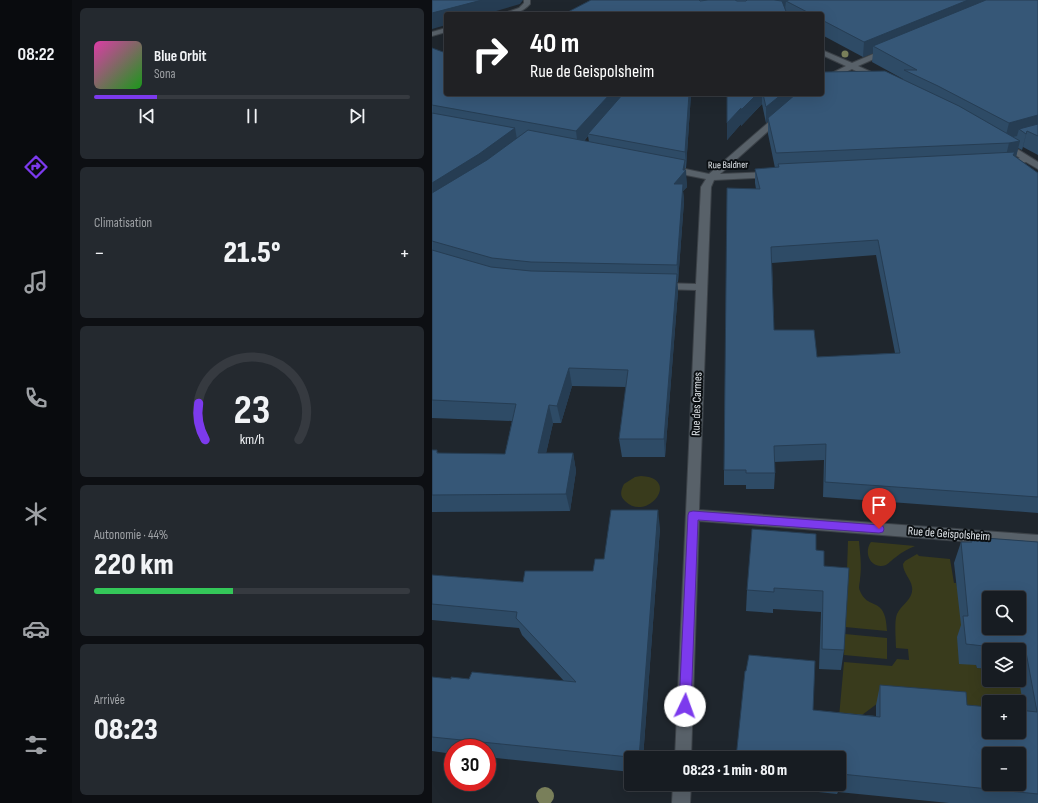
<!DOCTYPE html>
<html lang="fr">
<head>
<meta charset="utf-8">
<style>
	body { margin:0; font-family:"Sofia Sans Condensed",sans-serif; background:#24292f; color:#f1f3f6; height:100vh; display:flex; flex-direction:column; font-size:15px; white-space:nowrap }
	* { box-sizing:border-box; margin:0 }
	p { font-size:13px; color:#9ea1a5 }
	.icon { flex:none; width:22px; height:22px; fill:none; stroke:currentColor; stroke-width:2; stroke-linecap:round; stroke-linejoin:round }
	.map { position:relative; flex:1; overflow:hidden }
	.panel { display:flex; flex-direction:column; gap:8px; padding:8px; background:#0d0f13; width:360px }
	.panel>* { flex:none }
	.banner { position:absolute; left:12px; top:12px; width:380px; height:84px; border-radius:4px; box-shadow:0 4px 16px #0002,0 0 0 1px #363a40; background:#202124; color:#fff; overflow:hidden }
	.tools { position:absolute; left:550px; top:591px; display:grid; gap:8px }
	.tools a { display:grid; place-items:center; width:44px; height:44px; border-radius:4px; background:#171c22; box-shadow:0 4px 16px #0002,0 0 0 1px #363a40; font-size:20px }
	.speed { position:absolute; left:12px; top:739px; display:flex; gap:8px; font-size:20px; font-weight:700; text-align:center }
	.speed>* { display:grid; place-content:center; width:52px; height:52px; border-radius:50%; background:#171c22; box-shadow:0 4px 16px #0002,0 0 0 1px #363a40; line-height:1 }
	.speed .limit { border:6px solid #d22; background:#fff; color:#111 }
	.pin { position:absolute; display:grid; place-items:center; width:34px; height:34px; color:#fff; margin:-41px -17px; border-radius:50% 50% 50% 0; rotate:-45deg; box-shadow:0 0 4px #0007 }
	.pin .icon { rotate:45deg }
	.me { position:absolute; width:44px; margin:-22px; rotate:3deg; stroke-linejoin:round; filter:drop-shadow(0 0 3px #0008) }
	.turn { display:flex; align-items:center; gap:14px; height:84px; padding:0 20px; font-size:18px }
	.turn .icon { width:52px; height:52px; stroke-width:2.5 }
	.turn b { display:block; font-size:28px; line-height:34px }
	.big { font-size:30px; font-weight:800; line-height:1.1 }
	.panel .card { flex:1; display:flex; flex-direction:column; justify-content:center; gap:6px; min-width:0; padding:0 14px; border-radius:6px; background:#24292f }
	.panel .dial { align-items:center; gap:0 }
	.dial svg { height:104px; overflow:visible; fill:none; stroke:#363a40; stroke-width:7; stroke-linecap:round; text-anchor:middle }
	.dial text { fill:#f1f3f6; stroke:none }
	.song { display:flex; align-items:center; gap:12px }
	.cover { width:48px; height:48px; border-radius:6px; background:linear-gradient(135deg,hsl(320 70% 55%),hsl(120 70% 35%)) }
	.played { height:4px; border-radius:2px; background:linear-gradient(90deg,#7c3aed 20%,#363a40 20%) }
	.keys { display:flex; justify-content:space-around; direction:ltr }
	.heat { display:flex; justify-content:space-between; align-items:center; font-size:22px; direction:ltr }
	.charge { height:6px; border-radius:3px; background:linear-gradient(90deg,#34c759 44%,#363a40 0) }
	.trip { position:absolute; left:192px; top:751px; width:222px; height:40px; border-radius:4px; background:#171c22; box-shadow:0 4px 16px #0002,0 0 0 1px #363a40; font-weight:800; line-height:40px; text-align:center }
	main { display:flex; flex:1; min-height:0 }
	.dock { display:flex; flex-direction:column; width:72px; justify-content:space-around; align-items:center; background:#090b0e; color:#9ea1a5 }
	.dock .icon { width:28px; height:28px }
	.dock .active { color:#7c3aed }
	.dock b { font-size:18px; color:#f1f3f6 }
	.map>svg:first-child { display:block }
	.green { fill:#393b1c }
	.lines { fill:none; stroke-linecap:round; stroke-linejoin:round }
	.minor-casing { stroke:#3c4248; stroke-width:2 }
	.minor { fill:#586169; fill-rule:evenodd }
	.tree { fill:#797f5a }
	.wall { fill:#2e4b66; fill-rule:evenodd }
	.shaded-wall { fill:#263d53 }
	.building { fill:#365777; stroke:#263d53; fill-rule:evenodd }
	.route { fill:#7c3aed; stroke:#51269a }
	.labels { text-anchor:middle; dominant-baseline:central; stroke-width:4; stroke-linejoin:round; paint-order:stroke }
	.far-street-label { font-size:10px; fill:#e0e5ea; stroke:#0b0f12 }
	.street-label { font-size:12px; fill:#e0e5ea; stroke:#0b0f12 }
</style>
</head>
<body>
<main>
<nav class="dock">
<b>08:22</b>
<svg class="icon active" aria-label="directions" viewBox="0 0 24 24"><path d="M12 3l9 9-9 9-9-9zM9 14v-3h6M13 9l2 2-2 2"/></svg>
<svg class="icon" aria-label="music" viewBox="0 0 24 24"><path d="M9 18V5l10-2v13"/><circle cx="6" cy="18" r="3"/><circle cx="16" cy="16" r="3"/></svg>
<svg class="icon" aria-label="phone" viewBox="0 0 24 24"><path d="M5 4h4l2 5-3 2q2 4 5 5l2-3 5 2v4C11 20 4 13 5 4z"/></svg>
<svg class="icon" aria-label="climate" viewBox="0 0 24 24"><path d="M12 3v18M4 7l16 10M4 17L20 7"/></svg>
<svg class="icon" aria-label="car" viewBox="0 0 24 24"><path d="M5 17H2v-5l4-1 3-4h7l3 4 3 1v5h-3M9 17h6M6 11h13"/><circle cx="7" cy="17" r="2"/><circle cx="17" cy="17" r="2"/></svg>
<svg class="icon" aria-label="filters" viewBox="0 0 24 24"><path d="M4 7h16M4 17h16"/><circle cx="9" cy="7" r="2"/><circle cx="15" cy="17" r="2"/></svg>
</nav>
<section class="panel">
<div class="card">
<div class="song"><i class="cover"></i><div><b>Blue Orbit</b><p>Sona</p></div></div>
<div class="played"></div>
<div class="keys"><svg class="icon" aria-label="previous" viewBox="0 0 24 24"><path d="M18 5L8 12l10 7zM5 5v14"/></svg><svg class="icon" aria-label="pause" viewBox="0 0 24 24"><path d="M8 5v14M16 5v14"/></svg><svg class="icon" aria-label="next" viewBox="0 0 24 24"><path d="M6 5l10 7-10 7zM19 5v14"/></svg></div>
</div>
<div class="card"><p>Climatisation</p>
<div class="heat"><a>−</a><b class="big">21.5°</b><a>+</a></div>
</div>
<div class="card dial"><svg viewBox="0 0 100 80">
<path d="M14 69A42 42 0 1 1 86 69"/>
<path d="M14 69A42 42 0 0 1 9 41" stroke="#7c3aed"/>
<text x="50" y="56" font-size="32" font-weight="700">23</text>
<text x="50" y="72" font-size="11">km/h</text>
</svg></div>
<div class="card"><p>Autonomie · 44%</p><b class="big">220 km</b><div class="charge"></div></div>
<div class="card"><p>Arrivée</p><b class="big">08:23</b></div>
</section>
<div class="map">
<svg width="606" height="803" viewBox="0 0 606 803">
	<rect width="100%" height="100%" fill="#1f262d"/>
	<g class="green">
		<path d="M209,476c41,2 6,47 -16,25 -6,-5 -4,-11 -1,-17l11,-7z"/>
		<path d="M416,541h11c1,13 3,25 1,38 0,4 -2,8 0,12 8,20 26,4 27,40l-42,-4z"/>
		<path d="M439,542l44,4c-7,3 -13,6 -19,11 -3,2 -7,6 -10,8 -15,5 -23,-12 -15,-23z"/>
		<path d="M485,554l2,2 31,3 4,24h2l21,85 12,1v11h30l19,38 -19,-2v-14h-30v12l-111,-11 -20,15 -20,10 6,-66 48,4 5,-7 12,1 -1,-11 -12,-1c0,-8 -2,-27 1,-34 5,-10 17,-15 15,-27 -1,-8 -9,-14 -9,-23l2,-3z"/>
		<path d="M413,634l42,4v21l-43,-4z"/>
	</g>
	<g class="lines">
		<defs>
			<g id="minor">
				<path d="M92,0h6v4c-8,9 -17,10 -28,10l17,-6 5,-5z"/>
				<path d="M14,28v4l-14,4v-4z"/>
				<path d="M453,49h3l4,2 -34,15 22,10v4h-6l-22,-11 -30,14v-5l24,-12 -24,-11v-5l30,13z"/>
				<path d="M345,115h6l1,2 -64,57 51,-2 3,1 2,2 -2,2 -60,3 -3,7 -12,323 339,25v12l-339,-26 -8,237h-16l21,-468 -34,-1 -5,-3 5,-3 34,1 5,-97 5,-8 -35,-7 -4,-3 4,-3 38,8z"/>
				<path d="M571,140l35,22v7l-12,-7 -20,5 -3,-1 -1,-2 1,-2 17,-4 -20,-13 -1,-2z"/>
				<path d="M241,784h18l-1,19h-18z"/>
			</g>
		</defs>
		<use href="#minor" class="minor-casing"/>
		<use href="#minor" class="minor"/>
	</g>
	<g class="tree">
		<circle cx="413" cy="54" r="3.5"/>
		<circle cx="113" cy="796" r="9"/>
	</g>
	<g class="wall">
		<path d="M159,0h447v155l-15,-8 -1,3 -4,-2 -2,9 22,16v340l-215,-16 1,-37 -50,2 1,11 -1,16h-28v-4h-22v-15l32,-281 -1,-6v-14l20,-1 -7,-34v-13l-2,2 -4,-19 -21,22v-2l-14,16v-46h95l81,-15 -31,-17 1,-9 -10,4 -41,-22v-21h-258zM444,255l19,98 -78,4 -43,-27 -2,-67z"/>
		<path d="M0,48l14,46h245l-5,74h-1l2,19 -4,4 1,10 -6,81h-1l1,9 -13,166h-43l-3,-18 7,-52 -54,-1 -11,37h-8l-7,30h27l3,18 -6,40 -138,1v-62l7,3 66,1 7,-33 -80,-3zM156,136l1,6 -5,-1 1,-1z"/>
		<path d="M228,528l-17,230h-12v14l-144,-15v-9h-34v6l-21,-3v-74l19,2 113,2 -42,-46 -3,-7 -87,-8v-45l91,7 70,-11 11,-12z"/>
		<path d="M540,537l66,5v261h-89l-111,-11 -1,2 -93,-10h95v-26l-26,-48 63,6v-11l4,-20 87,20 57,5 -5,-30v-30h-30v19l-12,-1 -1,-3 -17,-1 -2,-27 4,-12 -7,-62 7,-21h9z"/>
		<path d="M384,550l8,16 20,84 -3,20 -22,-1 2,-57 -48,-3v4l-27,-2 1,-21z"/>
	</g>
	<g class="shaded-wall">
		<path d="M50,0h41l-3,4 -34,10h-40v11l-14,4v-16z"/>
		<path d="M339,0h50l-35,1 -1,8z"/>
		<path d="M536,0h32l-127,46v7l-10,4 1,-15z"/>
		<path d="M178,94h16l-38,40v2l-10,11 -2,-16z"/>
		<path d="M257,94h2l-5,74 -1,-16z"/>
		<path d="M325,94h5v10l-21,22v-16z"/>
		<path d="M350,94h18l-32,24v3l-2,2v-16z"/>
		<path d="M309,108v16l-14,16v-17z"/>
		<path d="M606,115v15l-11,1 -4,16 -1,3 4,-16 -7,-5 -2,7 -12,3 4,-16z"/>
		<path d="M83,128l3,17 -86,57v-19z"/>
		<path d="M588,141l-4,16 -11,3 4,-17z"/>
		<path d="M253,160v11l1,-1 1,17 -4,4 1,10 -6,81 -4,-98 9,-14z"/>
		<path d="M245,274l1,17 -13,166 -1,-18z"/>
		<path d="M137,368l3,18 -11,37 -4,-17z"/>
		<path d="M117,405l4,18 -11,48 -4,-18z"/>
		<path d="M141,453l3,18 -6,40 -4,-17z"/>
		<path d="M226,510l2,18 -17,230h-4z"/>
	</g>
	<g class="building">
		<path d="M0,0h50l-50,13z"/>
		<path d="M159,0h108l1,1 8,-1h27l2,1h9l1,-1h27l8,1 5,13h-223z"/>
		<path d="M357,0h179l-104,42 -42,-22v-6h-11l-25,-13z"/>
		<path d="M554,0h52v115l-29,8 -71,-37 -34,-16h13l-44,-24z"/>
		<path d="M0,48l14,5v41h164l-34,37 -144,-26z"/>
		<path d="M453,71l74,35 61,35 -11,2 -233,10 -8,-35 28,-24h26v-22z"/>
		<path d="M191,94h66l-4,58 -97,-18z"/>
		<path d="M295,94h30l-16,16v-2l-14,15z"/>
		<path d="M331,94h19l-16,13z"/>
		<path d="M0,113l83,15 -36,26 -47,29z"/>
		<path d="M606,124v12l-11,-5 -1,3 -7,-5z"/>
		<path d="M96,130l157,30 -2,10h3l-12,14h9l-6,81 -146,-3 -39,-4 -60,-17v-48l55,-33z"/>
		<path d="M583,152l-2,3 25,18v324l-213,-15 1,-38 -52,2 1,27h-29v-3h-22l3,-282 33,1 -5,-20 24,-2 -1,-3zM446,240l22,113 -83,4 -3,-27h-40l-3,-83z"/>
		<path d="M0,250l59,17 40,4 146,3 -13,165h-45l9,-69 -59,-2 -12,38 -8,-1 -11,48h35l-7,41 -134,1v-45h5v3l68,1 11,-50 -84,-4z"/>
		<path d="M179,510h47l-19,248 -207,-21v-60l19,2v-2l18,2 3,-7 104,10 -60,-64 1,-6 -85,-8v-29l91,7 2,-11h68l2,-12h9z"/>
		<path d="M320,529l64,5v16l8,1v15l25,2 -5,82 -22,-1 1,-58 -49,-3v4l-27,-2z"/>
		<path d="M540,537l66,5v252l-197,-20v2h-2v-18h-103l9,-87h1l3,-16 66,6 -2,49 67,7v-32l86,7 1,13 22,2v25h30v-22l18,2 -11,-60 -7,-1v-1h-14l-21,-2v-2l-18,-2 -3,-28h5l-7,-74h11zM557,598h30v30h-30zM557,754h30v30h-30z"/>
	</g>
	<path class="route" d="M261,511l186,14 4,1 1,3 -1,3 -4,1 -181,-13 -7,186 -2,4 -4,2 -5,-2 -1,-4 9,-191 1,-3z"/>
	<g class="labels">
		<g class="far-street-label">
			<text transform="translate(296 165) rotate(-1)">Rue Baldner</text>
		</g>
		<g class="street-label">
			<text transform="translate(265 404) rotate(-88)">Rue des Carmes</text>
			<text transform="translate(517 534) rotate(4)">Rue de Geispolsheim</text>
		</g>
	</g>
</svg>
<div class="tools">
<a><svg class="icon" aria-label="search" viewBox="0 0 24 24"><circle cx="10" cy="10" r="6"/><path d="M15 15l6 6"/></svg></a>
<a><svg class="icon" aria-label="layers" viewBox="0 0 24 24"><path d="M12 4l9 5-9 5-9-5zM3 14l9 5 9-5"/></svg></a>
<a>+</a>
<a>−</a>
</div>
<div class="speed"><div class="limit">30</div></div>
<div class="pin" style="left:447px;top:529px;background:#d93025"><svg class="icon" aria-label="arrive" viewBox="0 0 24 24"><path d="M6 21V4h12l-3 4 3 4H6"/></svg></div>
<svg class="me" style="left:253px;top:706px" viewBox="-20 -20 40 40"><circle r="19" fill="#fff"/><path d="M0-13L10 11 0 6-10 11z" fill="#7c3aed"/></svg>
<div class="trip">08:23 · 1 min · 80 m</div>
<div class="banner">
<div class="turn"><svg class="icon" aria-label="right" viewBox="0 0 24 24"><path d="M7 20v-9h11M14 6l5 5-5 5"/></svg><div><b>40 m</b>Rue de Geispolsheim</div></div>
</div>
</div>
</main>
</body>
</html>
